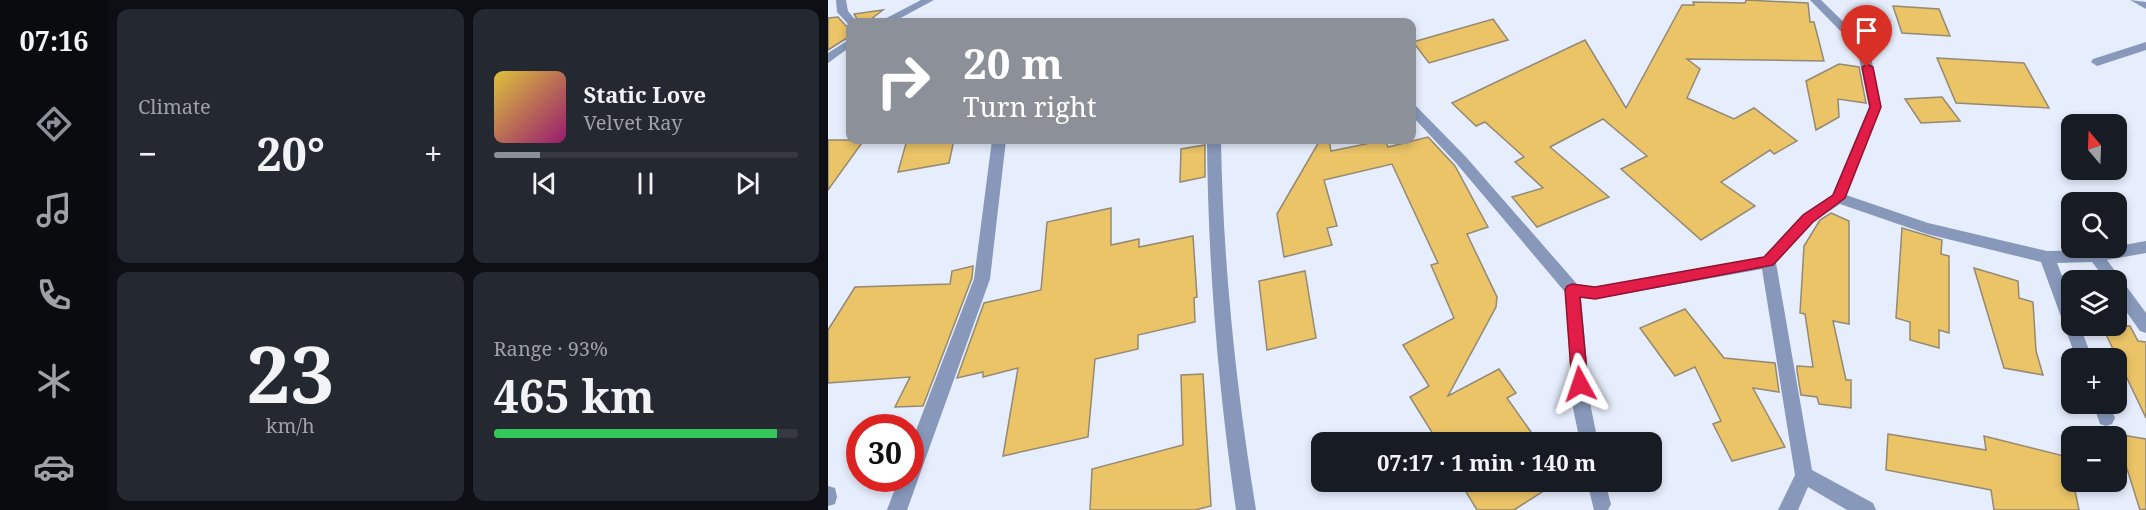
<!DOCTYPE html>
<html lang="en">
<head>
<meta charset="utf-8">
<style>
	body { margin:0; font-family:"Noto Serif",serif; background:#242831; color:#f1f3f6; height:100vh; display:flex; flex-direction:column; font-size:22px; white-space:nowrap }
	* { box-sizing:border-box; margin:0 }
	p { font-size:20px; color:#9ea1a6 }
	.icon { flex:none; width:33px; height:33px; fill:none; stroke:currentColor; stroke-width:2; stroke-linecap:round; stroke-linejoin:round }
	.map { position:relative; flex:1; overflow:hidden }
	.drawer { display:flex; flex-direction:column; gap:9px; padding:9px; background:#0d0f14; width:720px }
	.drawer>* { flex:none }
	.banner { position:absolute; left:18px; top:18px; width:570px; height:126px; border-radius:12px; box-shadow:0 3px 9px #0003; background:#8c9099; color:#fff; overflow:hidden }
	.needle { width:39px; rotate:341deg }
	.controls { position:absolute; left:1233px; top:114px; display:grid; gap:12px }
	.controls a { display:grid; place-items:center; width:66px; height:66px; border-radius:12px; background:#171b24; box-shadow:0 3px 9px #0003; font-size:30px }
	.speed { position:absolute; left:18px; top:414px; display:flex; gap:12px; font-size:30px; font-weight:700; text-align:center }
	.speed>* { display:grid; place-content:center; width:78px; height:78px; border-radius:50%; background:#171b24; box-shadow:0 3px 9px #0003; line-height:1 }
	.speed .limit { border:9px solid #d22; background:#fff; color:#111 }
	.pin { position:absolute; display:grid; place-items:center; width:51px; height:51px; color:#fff; margin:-62px -26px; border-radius:50% 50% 50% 0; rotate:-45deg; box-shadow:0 0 6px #0007 }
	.pin .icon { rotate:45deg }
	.me { position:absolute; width:66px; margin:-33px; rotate:355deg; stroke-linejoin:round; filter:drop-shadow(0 0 4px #0008) }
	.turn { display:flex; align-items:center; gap:21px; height:126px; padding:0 18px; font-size:27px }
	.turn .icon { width:78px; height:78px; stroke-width:2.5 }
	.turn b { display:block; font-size:42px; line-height:51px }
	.big { font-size:45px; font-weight:700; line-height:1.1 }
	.drawer .card { flex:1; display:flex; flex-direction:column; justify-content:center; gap:9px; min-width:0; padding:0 21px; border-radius:12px; background:#242831 }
	.drawer .dial { align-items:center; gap:0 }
	.dial b { font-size:78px; line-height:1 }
	.song { display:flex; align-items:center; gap:18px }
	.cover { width:72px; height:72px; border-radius:9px; background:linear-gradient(135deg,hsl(50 70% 55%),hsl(320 70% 35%)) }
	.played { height:6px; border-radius:3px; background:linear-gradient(90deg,#8c9099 15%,#363941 15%) }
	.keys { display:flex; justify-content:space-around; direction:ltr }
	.heat { display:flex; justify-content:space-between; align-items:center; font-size:33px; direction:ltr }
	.charge { height:9px; border-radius:4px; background:linear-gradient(90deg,#34c759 93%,#363941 0) }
	.drawer .tiles { flex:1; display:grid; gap:9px; grid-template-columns:repeat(2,1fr) }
	.trip { position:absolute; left:483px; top:432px; width:351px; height:60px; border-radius:12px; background:#171b24; box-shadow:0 3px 9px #0003; font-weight:700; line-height:60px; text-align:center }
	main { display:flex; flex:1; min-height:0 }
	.tab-bar { display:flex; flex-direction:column; width:108px; justify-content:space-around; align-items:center; background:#090b0e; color:#9ea1a6 }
	.tab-bar .icon { width:42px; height:42px }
	.tab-bar .selected { color:#8c9099 }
	.tab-bar b { font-size:27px; color:#f1f3f6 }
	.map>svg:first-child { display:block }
	.building { fill:#ebc468; stroke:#948973; stroke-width:1.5 }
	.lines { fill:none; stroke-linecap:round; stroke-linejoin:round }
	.minor { fill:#8798ba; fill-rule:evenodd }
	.route { fill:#e11d48; stroke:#92132f; stroke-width:1.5 }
</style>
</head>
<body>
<main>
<nav class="tab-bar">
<b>07:16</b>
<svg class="icon selected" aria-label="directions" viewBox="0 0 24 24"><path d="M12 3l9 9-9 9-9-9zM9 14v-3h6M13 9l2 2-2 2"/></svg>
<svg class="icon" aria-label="music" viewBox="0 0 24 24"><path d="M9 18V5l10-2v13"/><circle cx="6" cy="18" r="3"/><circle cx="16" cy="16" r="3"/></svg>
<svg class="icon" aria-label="phone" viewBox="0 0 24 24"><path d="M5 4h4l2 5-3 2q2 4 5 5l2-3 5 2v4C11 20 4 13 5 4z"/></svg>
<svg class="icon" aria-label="climate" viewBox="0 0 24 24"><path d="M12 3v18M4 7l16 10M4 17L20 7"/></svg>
<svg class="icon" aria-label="car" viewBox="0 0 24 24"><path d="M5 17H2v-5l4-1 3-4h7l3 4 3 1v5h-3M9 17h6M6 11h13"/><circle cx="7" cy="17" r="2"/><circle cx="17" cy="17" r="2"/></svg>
</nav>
<section class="drawer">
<div class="tiles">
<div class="card"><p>Climate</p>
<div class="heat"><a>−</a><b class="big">20°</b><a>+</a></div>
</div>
<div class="card">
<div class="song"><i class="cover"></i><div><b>Static Love</b><p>Velvet Ray</p></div></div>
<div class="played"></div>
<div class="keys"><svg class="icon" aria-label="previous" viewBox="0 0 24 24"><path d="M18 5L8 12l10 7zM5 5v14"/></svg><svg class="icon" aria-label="pause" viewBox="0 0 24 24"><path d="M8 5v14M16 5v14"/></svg><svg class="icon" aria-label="next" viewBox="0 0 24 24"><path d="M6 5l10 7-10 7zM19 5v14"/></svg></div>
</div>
<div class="card dial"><b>23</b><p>km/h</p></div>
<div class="card"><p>Range · 93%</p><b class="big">465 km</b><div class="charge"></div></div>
</div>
</section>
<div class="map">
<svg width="1318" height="510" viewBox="0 0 1318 510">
	<rect width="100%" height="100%" fill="#e6edfc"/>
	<g class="building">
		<path d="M918,0l62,3 2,19h4l10,39 -137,-2 13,10 -13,29 47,21 20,-11 43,33 -23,13 -4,-4 -49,32 34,24 -54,34 -80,-71 26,-13 -44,-37 -53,28 59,50 -72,30 -25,-30 31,-9 -28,-26 9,-5 -39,-35 -9,4 -24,-23 133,-63 41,68 56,-103h12l-1,-3 52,1z"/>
		<path d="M1065,6l46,3 11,27 -48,-3z"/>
		<path d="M55,10l-16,12h-8l-5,-8z"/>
		<path d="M10,17l8,9h4v10l-22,14v-32z"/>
		<path d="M665,19l15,21 -79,23 -16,-21z"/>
		<path d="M1109,58l87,5 25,45 -93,-5z"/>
		<path d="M1011,64l20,3 7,36 -28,-4 1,18 -23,13 -10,-49z"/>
		<path d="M1114,97l18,24 -39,2 -16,-24z"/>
		<path d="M600,137l27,29 33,61 -21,7 30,63 -1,10 -48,89 51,-27 17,24 -9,5 31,44h-100l-28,-45 19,-11 -26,-41 51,-27 -23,-53 7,-2 -46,-99 -68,16 13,46 -10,2 5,17 -48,12 -7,-43 43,-74h9l2,11 54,-11 3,7z"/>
		<path d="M0,140h36l-36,50z"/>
		<path d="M79,140h47l-5,23 -51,9z"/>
		<path d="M377,145v32l-25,5 1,-33z"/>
		<path d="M283,208v37l28,-6v8l54,-11 4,61 -3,1 1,24 -57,13v14l-43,10 -7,78 -85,19 15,-88 -35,9v-5l-26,6 27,-75 57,-13 6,-68z"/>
		<path d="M1003,213l18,8v103l-16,-3 13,59h5v28l-32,-4 -2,-7 -16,-2 -4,-24v-5l16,1 -8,-53 -5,-1 4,-67 16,-26z"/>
		<path d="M1074,228l40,12 -1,14 8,2v77l-10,-3v18l-29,-8v-18l-14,-4z"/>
		<path d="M145,266l-1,12 -49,128 -28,1 15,-30 -82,6v-53l27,-43 95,-3 2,-13z"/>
		<path d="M1146,268l44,13 1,17 14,4 3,49 7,24 -39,-7z"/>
		<path d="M477,271l11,67 -49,12 -8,-69z"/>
		<path d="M857,309l39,49 51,5 4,29 -26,-4 32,59 -53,14 -19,-37 8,-3 -26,-54 -20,9 -35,-48z"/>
		<path d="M1274,326h28l8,15 8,1v76z"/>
		<path d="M375,374l8,132 -16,4h-105l2,-41 91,-24 -2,-70z"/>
		<path d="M1060,434l98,16 -2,-14 84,21 11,53h-85l-3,-20 -105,-20z"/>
		<path d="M1288,434l30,5v70l-6,1z"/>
		<path d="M632,482h83l-2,1 4,7 -31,20h-37z"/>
	</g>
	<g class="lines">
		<g class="minor">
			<path d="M8,0h10l2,11 9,11 -9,2 -11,-12z"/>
			<path d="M93,0h13l-41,22h-14z"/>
			<path d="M982,0h11l48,47 12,60 -35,88 82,28 119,28 49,-1 50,-9v12l-39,7 39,53v20l-6,-2 -24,-34v-17h-10l-14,-18 -35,1 15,38v25h8l12,32h-16l-35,-96 -114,-28 -87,-30 -27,18 -37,41 36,207 61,33 3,7h-29l-39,-23 -10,23h-20l17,-35 -33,-206 -167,30 -14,-1 10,110 7,34h-18l-7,-34 -8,-116 -109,-129 -44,-47v-11l4,1 50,51 111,127 18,3 169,-30 39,-43 29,-19 37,-88 -12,-59z"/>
			<path d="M1302,0l16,2v7z"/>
			<path d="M22,39v8l-22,16v-10z"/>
			<path d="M1318,42v8l-49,16 -6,-4 2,-3z"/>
			<path d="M164,140h14l-16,139 -83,231h-20l12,-32h11v-32l64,-167z"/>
			<path d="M379,140h14c2,124 15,247 35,370h-20c-18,-123 -28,-246 -29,-370z"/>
			<path d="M1265,404h16l6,14 -3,6 -6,2 -6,-2z"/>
			<path d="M759,482h18l6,22 -3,6h-14z"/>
			<path d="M0,486l7,2 2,9 -2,7 -7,2z"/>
		</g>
	</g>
	<path class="route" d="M1039,64l6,3 8,40 -36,91 -32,24 -40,43 -178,34 -15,-2 8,87 -2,5 -6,2 -5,-2 -3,-5 -7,-94 2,-4 5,-2 23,3 169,-30 39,-42 30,-20 37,-88 -8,-40z"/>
</svg>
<div class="controls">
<a><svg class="needle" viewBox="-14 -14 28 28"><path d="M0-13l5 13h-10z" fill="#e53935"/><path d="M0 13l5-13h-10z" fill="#9ea1a6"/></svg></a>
<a><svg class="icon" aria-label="search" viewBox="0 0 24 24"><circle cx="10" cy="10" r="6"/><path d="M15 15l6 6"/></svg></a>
<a><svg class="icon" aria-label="layers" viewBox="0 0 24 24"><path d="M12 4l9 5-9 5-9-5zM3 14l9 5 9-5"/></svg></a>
<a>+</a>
<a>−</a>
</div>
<div class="speed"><div class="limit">30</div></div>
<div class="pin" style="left:1039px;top:67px;background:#d93025"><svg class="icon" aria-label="arrive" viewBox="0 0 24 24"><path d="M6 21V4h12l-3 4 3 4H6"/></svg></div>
<svg class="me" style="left:752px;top:384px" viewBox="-20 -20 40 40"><path d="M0-17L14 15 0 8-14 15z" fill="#e11d48" stroke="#fff" stroke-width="4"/></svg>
<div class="trip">07:17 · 1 min · 140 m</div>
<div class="banner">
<div class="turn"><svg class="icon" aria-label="right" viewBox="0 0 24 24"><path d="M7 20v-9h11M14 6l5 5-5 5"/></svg><div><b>20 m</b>Turn right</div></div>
</div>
</div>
</main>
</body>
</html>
